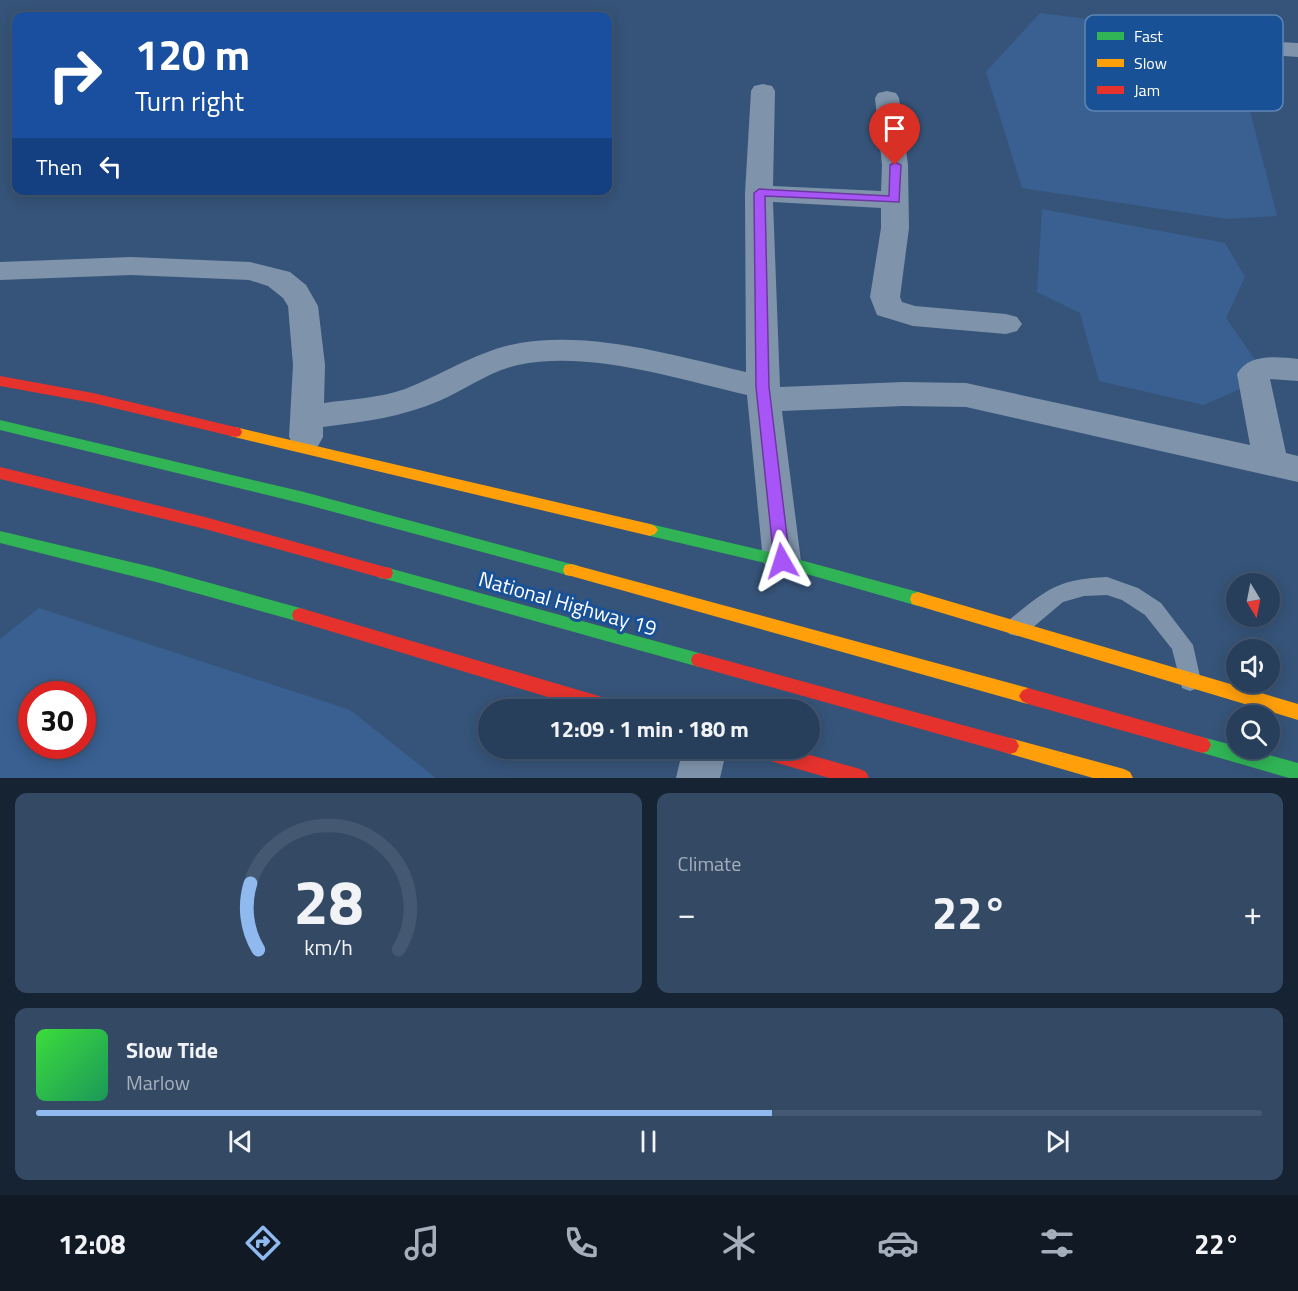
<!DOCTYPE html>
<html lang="en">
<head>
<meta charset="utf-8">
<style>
	body { margin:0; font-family:"Titillium Web",sans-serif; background:#344a64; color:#f1f3f6; height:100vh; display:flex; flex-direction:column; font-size:22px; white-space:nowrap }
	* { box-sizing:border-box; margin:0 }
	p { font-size:20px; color:#a5afbb }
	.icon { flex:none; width:33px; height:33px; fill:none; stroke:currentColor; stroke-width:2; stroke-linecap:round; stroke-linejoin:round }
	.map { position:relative; height:778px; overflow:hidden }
	.details { display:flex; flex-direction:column; gap:15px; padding:15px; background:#162332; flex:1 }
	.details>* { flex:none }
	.hud { position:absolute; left:12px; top:12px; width:600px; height:183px; border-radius:12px; box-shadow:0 3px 15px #0003,0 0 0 2px #445871; background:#1a4fa0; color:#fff; overflow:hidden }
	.needle { width:39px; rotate:170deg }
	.tools { position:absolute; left:1226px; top:573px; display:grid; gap:12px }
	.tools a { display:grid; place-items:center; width:54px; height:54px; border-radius:50%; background:#283f5b; box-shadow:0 3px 15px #0003,0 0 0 2px #445871; font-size:30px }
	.speed { position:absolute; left:18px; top:681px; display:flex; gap:12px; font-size:30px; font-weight:700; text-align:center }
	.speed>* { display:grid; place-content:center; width:78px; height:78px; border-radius:50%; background:#283f5b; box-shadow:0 3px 15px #0003,0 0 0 2px #445871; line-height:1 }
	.speed .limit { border:9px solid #d22; background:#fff; color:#111 }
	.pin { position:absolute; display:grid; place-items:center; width:51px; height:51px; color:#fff; margin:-62px -26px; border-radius:50% 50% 50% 0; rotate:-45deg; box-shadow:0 0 6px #0007 }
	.pin .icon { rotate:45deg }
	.me { position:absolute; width:66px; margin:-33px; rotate:354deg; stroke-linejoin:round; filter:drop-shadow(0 0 4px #0008) }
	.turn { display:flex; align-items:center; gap:21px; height:126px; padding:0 24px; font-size:27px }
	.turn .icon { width:78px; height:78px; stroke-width:2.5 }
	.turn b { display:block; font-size:42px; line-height:51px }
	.then { display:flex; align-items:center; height:57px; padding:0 24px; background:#0003; gap:12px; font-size:22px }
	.big { font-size:45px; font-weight:700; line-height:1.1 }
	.details .widget { flex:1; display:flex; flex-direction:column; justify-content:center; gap:9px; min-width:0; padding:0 21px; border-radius:12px; background:#344a64 }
	.details .dial { align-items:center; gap:0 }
	.dial svg { height:156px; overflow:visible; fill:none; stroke:#445871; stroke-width:7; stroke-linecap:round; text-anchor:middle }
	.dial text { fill:#f1f3f6; stroke:none }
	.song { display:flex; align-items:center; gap:18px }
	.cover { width:72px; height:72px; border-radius:9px; background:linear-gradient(135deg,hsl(120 70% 55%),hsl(150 70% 35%)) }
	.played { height:6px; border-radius:3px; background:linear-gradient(90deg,#90b9f0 60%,#445871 60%) }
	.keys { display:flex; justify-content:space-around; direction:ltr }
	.heat { display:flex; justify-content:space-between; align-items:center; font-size:33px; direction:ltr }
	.details .tiles { flex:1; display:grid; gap:15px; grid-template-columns:1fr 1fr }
	.widget:last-child { grid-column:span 2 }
	.trip { position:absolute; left:478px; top:699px; width:342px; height:60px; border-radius:30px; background:#283f5b; box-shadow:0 3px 15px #0003,0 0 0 2px #445871; font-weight:700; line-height:60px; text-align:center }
	.tabs { display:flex; height:96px; justify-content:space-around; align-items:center; background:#101924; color:#a5afbb }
	.tabs .icon { width:42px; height:42px }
	.tabs .active { color:#90b9f0 }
	.tabs b { font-size:27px; color:#f1f3f6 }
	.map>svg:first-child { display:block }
	.water { fill:#396091; fill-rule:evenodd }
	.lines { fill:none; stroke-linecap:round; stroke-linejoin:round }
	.lane { fill:#7f94ab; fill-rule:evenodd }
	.street { fill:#7f94ab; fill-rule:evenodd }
	.fast { fill:#30b455; fill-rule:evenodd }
	.slow { fill:#ff9f0a; fill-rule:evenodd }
	.jam { fill:#e5322d; fill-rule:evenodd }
	.route { fill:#a855f7; stroke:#6d37a1; stroke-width:1.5 }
	.labels { text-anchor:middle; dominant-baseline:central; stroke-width:6; stroke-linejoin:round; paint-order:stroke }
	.near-street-label { font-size:21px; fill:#fff; stroke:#195196 }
	.key { fill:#195196; stroke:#5e85b6; stroke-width:1.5 }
	.key-label { font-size:16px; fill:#fff }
</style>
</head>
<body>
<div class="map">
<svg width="1298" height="778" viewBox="0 0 1298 778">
	<rect width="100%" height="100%" fill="#365479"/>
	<g class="water">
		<path d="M1040,13l191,24 46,179 -50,3 -205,-31 -36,-116z"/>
		<path d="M1042,209l183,34 20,34 -19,41 41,59 -63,28 -105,-24 -19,-68 -43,-21z"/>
		<path d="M39,608l311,102 86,68h-436v-139zM32,694h50v52h-50z"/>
	</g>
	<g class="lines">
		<path class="lane" d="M1107,577l31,11 23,15 32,42 8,36 -3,7 -8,3 -8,-3 -10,-39 -27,-34 -23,-15 -15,-5 -23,1 -21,6 -38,32 -8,2 -8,-2 -3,-7 3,-7c37,-30 48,-41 98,-43z"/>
		<g class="street">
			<path d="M1238,40l60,3v14l-68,-5 -3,-5 3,-5z"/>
			<path d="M763,84l9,2 3,5 -2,95 108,5 1,-26 -7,-67 3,-5 9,-2 9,2 3,5 9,67 1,63 -9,69 2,5 13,4 91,8 11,3 5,7 -5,7 -11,3 -93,-8 -36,-11 -7,-18 11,-69v-20l-108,-6 7,185 123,-5 63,1 284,62 -13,-71c12,-21 40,-17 61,-15v22l-28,-2 16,74 12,3v26l-332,-75 -63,-1 -121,5 19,150 -6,11 -13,5 -13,-5 -6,-11 -16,-166c-70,-16 -157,-45 -229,-30 -28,6 -53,25 -79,36 -37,16 -76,21 -116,26v10l-5,9 -12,4 -12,-4 -5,-9 4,-72 -5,-59 -5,-8 -15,-12 -19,-6 -118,-5 -131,5v-18l131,-5 119,5 40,10 16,13 12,21 7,59 -1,38c27,-4 56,-5 81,-14 39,-15 74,-39 115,-46 75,-12 154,13 226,29l-1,-179 6,-102 3,-5z"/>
			<path d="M683,748h44l-7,30h-44z"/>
		</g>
		<g class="fast">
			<path d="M0,420l304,72 267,72 6,1 2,5 -2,5 -6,1 -267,-72 -304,-74z"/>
			<path d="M650,524l132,31 136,37 6,2 2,5 -2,5 -6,2 -136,-39 -132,-31 -5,-2 -3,-4 3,-4z"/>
			<path d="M0,531l156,37 144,40 6,2 2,5 -2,5 -6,2 -144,-40 -156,-39z"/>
			<path d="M385,567l314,86 6,2 2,5 -2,5 -6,2 -314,-88 -6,-1 -2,-5 2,-5z"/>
			<path d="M1202,737l34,9v2h8l54,15v15h-9l-93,-27 -3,-6 3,-6z"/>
		</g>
		<g class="slow">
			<path d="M235,427l415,97 5,2 3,4 -3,4 -5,2 -420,-100 -2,-4 2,-4z"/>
			<path d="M571,564l457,124 6,3 3,5 -3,5 -6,3 -457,-128 -6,-1 -2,-5 2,-5z"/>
			<path d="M918,592l380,112v16l-386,-116 -2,-5 2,-5z"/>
			<path d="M1010,738l114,31 6,3 3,6h-40l-83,-24 -6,-2 -3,-6 3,-6z"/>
		</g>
		<g class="jam">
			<path d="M0,376l93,17 142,34 5,1 2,4 -2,4 -5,1 -142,-34 -93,-17z"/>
			<path d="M0,467l205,50 180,50 6,1 2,5 -2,5 -6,1 -180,-50 -205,-50z"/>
			<path d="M300,608l319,94 6,2 2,6h-36l-291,-88 -6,-2 -2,-5 2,-5z"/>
			<path d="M699,653l311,85 6,2 3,6 -3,6 -6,2 -311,-87 -6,-2 -2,-5 2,-5z"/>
			<path d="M1028,688l174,49 6,2 3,6 -3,6 -6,2 -174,-49 -6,-3 -3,-5 3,-5z"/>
			<path d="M744,748h41l75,21 6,3 3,6h-40l-76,-22 -6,-2z"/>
		</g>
	</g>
	<path class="route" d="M895,162l6,3 -2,37 -134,-6 4,191 21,174 -3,5 -5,2 -6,-2 -2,-5 -18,-174 -2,-194 5,-4 130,7 1,-31z"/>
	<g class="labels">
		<g class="near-street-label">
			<text transform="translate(568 603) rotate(16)">National Highway 19</text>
		</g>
	</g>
	<rect x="1085" y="15" width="198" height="96" rx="9" class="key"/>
	<rect x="1097" y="32" width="27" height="8" fill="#30b455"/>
	<rect x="1097" y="59" width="27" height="8" fill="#ff9f0a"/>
	<rect x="1097" y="86" width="27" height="8" fill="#e5322d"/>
	<g class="key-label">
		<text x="1134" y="42">Fast</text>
		<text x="1134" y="69">Slow</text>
		<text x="1134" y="96">Jam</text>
	</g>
</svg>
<div class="tools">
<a><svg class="needle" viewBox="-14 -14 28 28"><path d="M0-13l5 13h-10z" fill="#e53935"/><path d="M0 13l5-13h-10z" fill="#a5afbb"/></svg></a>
<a><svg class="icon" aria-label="sound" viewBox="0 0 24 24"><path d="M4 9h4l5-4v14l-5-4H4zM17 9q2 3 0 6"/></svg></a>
<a><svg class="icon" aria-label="search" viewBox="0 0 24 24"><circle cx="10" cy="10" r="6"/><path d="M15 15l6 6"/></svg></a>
</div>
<div class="speed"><div class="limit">30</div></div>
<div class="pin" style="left:895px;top:165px;background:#d93025"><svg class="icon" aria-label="arrive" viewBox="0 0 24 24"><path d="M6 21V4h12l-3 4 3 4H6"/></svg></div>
<svg class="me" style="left:782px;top:561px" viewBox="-20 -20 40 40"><path d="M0-17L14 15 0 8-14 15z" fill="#a855f7" stroke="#fff" stroke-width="4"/></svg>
<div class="trip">12:09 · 1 min · 180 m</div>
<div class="hud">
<div class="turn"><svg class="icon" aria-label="right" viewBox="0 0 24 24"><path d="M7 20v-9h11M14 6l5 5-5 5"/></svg><div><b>120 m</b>Turn right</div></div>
<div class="then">Then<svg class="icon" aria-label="left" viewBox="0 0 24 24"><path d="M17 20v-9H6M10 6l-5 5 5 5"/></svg></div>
</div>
</div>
<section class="details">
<div class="tiles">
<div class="widget dial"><svg viewBox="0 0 100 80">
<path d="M14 69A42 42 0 1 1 86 69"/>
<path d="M14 69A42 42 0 0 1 10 35" stroke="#90b9f0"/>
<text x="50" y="56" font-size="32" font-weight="700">28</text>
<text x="50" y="72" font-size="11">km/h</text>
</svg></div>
<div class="widget"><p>Climate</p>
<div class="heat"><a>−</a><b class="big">22°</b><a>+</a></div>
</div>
<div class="widget">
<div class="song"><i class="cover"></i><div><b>Slow Tide</b><p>Marlow</p></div></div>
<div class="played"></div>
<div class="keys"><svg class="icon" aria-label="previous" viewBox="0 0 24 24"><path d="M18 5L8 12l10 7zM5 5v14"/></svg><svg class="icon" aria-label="pause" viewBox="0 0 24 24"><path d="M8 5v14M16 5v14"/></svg><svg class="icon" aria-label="next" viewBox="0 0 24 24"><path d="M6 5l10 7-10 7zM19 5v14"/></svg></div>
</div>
</div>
</section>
<nav class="tabs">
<b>12:08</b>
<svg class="icon active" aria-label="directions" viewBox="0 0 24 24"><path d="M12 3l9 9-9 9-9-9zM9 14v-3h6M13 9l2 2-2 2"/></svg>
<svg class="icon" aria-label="music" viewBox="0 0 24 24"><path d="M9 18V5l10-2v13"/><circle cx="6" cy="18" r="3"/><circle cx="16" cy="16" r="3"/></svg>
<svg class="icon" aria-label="phone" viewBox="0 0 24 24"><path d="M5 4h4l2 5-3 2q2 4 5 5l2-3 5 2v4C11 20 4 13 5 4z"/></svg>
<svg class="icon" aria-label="climate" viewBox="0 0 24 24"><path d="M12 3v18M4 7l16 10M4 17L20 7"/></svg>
<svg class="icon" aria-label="car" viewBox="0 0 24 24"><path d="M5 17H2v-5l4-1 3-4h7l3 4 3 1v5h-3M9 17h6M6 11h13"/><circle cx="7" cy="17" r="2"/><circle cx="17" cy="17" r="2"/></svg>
<svg class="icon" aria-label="filters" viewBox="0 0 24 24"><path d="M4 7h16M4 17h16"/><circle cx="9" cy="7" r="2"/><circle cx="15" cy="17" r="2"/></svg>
<b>22°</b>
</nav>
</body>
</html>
